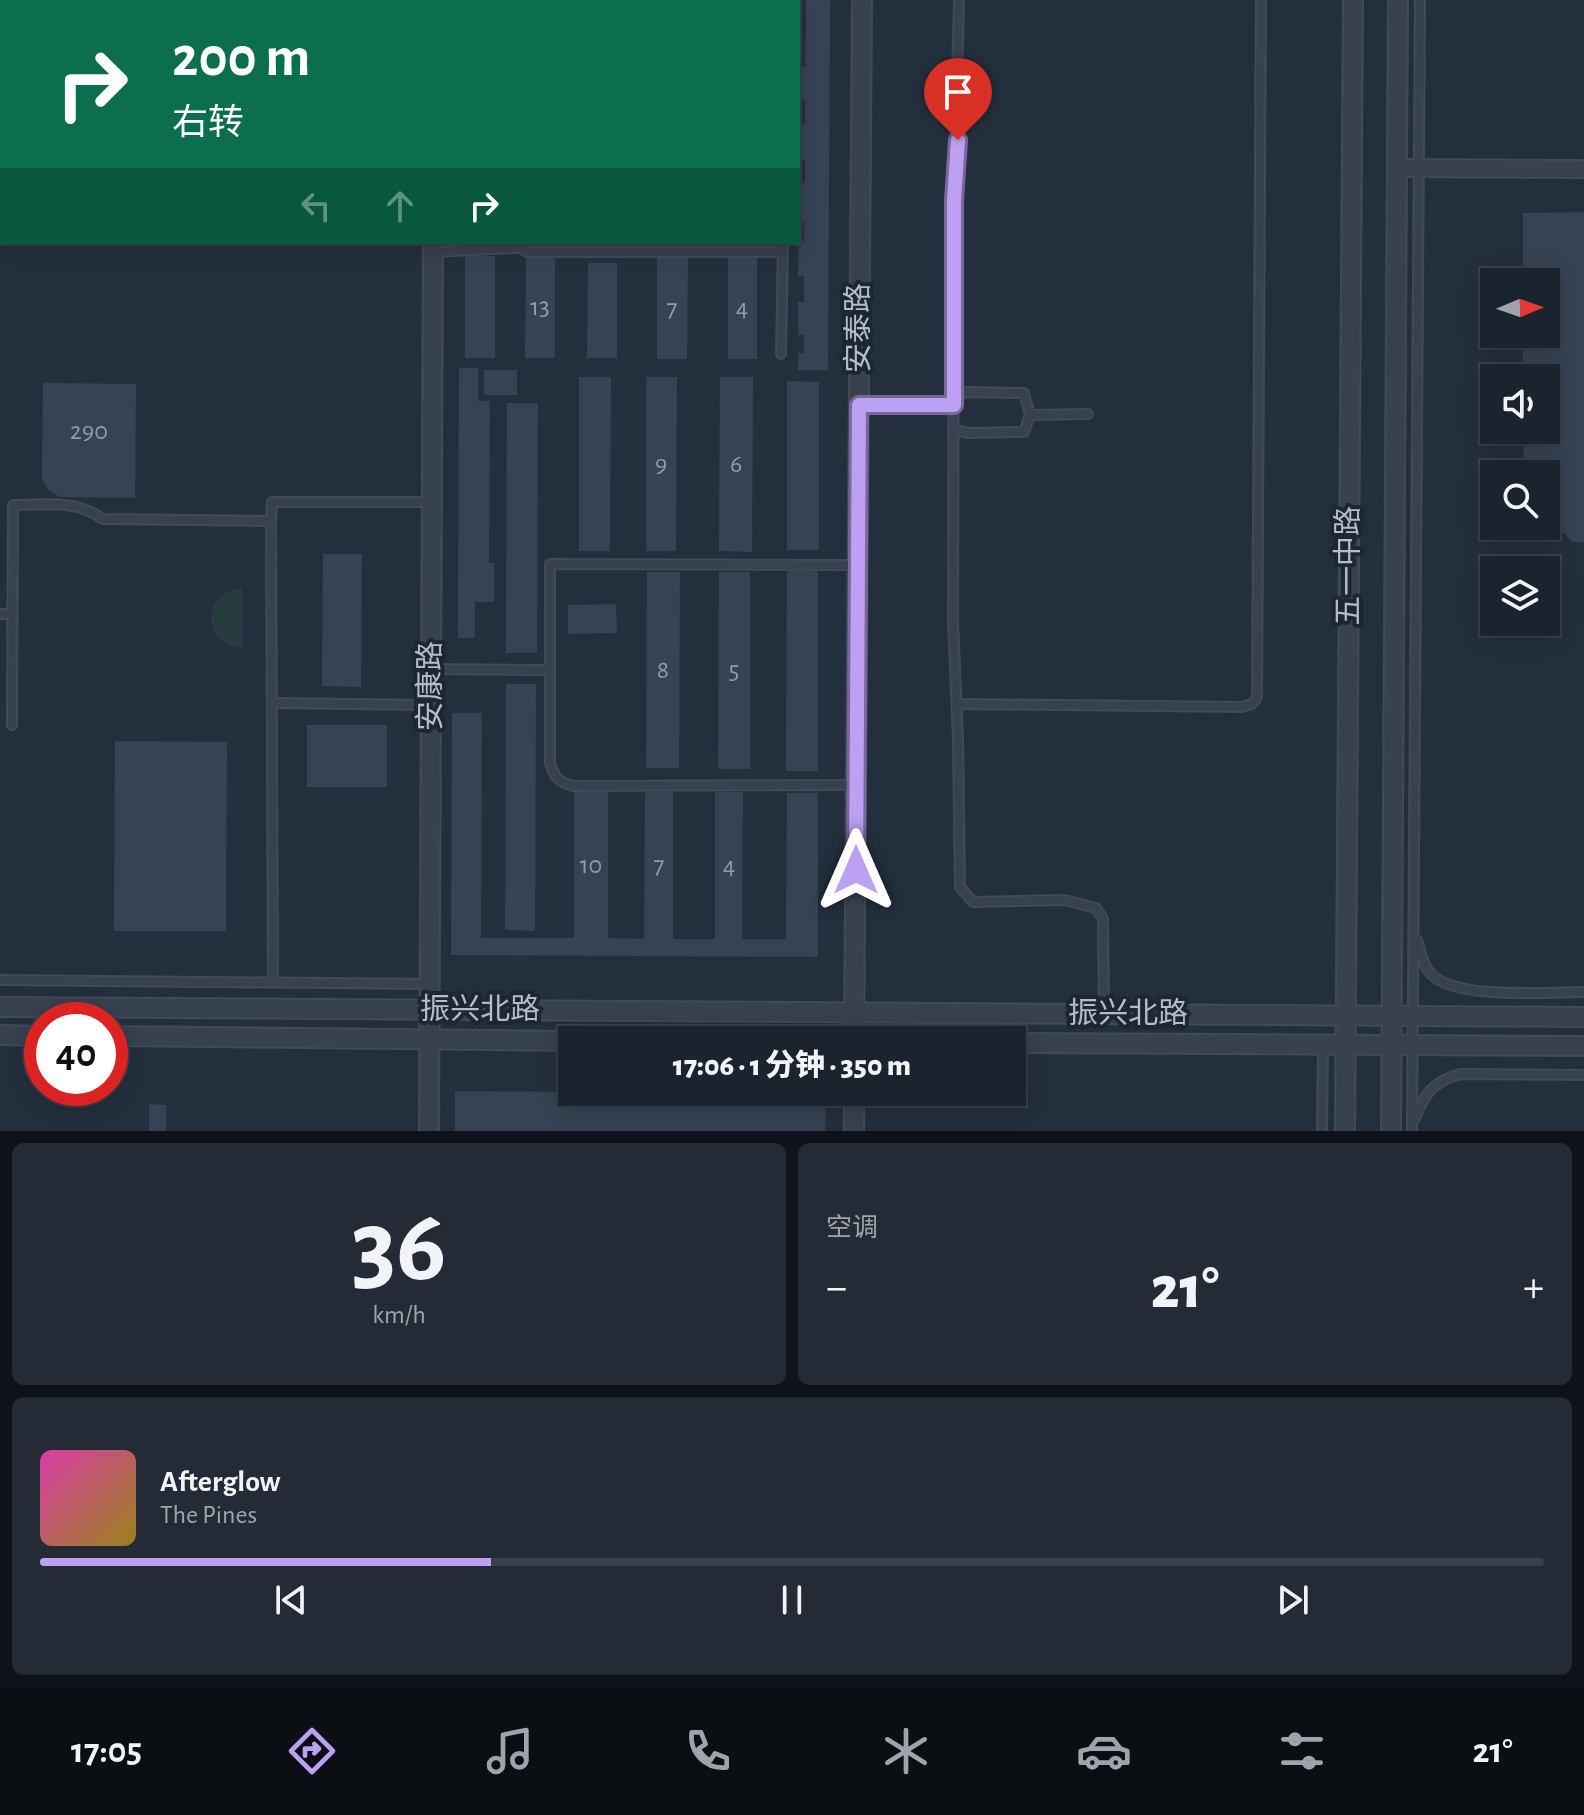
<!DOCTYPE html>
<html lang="zh">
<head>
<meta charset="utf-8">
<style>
	body { margin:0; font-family:"Alegreya Sans","Noto Sans SC",sans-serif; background:#242b36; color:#f1f3f6; height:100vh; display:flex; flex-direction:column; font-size:30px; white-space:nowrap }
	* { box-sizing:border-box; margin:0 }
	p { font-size:26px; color:#a0a4aa }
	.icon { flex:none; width:44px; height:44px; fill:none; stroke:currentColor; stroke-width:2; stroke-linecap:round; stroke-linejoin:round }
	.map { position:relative; height:1131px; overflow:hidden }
	.details { display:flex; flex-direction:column; gap:12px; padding:12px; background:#0f1319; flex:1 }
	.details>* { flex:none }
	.top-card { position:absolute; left:0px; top:0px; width:800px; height:244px; box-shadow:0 4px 20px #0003,0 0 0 2px #39404a; background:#0b6e4f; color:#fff; overflow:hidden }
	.needle { width:52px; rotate:88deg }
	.tools { position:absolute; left:1480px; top:268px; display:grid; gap:16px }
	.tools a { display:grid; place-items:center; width:80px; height:80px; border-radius:0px; background:#1b232e; box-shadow:0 4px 20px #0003,0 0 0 2px #39404a; font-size:40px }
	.speed { position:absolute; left:24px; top:1002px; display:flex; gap:16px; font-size:40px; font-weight:700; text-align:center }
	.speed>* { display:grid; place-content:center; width:104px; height:104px; border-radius:50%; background:#1b232e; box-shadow:0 4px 20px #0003,0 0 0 2px #39404a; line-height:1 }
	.speed .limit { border:12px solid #d22; background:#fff; color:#111 }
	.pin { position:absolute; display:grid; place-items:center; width:68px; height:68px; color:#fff; margin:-82px -34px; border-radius:50% 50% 50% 0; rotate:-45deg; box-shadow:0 0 8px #0007 }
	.pin .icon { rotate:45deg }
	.me { position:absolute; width:88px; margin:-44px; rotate:0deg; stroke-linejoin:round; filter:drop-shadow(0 0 6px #0008) }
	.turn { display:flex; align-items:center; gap:28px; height:168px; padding:0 40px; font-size:36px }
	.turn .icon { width:104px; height:104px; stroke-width:2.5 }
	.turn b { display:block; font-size:56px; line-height:68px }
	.lanes { display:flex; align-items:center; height:76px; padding:0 40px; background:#0003; justify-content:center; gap:40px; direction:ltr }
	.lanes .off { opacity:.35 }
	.big { font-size:60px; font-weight:800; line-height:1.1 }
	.details .card { flex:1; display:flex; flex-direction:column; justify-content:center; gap:12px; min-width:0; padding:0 28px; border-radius:12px; background:#242b36 }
	.details .dial { align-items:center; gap:0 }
	.dial b { font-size:104px; line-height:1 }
	.song { display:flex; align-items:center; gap:24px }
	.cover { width:96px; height:96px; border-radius:12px; background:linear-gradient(135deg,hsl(320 70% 55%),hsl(50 70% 35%)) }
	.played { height:8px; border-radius:4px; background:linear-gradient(90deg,#bca0f2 30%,#39404a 30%) }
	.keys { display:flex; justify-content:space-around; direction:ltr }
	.heat { display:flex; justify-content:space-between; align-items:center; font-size:44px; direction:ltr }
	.details .tiles { flex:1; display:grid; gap:12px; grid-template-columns:1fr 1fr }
	.card:last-child { grid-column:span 2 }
	.trip { position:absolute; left:558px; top:1026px; width:468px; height:80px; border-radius:0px; background:#1b232e; box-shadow:0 4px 20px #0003,0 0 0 2px #39404a; font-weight:800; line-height:80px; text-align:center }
	.tabs { display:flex; height:128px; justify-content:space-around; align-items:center; background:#0b0e12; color:#a0a4aa }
	.tabs .icon { width:56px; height:56px }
	.tabs .current { color:#bca0f2 }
	.tabs b { font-size:36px; color:#f1f3f6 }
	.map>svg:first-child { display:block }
	.green { fill:#263c3f }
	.building { fill:#364354 }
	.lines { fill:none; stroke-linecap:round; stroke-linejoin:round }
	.service-casing { stroke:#414a57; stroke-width:12 }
	.minor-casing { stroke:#414a57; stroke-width:20 }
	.tertiary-casing { stroke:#414a57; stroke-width:22 }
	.service { stroke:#38414e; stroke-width:8 }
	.minor { stroke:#38414e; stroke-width:16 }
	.tertiary { stroke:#38414e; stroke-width:18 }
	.route-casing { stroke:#7a689d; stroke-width:20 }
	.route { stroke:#bca0f2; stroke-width:14 }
	.labels { text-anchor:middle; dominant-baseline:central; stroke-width:8; stroke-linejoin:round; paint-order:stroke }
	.number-label { font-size:26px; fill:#929caa }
	.street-label { font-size:30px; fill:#b4bcc9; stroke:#1d2633 }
</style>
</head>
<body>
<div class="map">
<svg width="1584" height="1131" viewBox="0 0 1584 1131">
	<rect width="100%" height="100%" fill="#242f3e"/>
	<path class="green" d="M242,588l1,60c-42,-2 -43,-56 -1,-60z"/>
	<g class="building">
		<path d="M806,0h24l-2,370h-30v-17h6v-18h-6v-33h6v-26h-6l1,-34h5v-20h-5v-39h6v-23h-6v-35h6v-25h-6v-34l6,1z"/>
		<path d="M1584,212v330h-11l-16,-15h-11v-53h-22l-1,-44h23v-52h-23v-44h23v-52h-23v-69z"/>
		<rect x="465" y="256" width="30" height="102"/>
		<path d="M526,256l29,1v101h-30z"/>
		<path d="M657,257h31l-1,102h-30z"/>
		<path d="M728,257l29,1v101h-29z"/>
		<path d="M588,263h29v95h-30z"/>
		<path d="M459,368h19v33h12l-1,162h5v39h-19v36h-17z"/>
		<rect x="484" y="370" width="33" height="25"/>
		<path d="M579,377h32l-1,174h-31z"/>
		<path d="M646,377h31l-1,174h-30z"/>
		<path d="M720,377h33l-1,175 -33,-1z"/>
		<path d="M787,381l32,1v168h-32z"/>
		<path d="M43,383l93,1 -1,114 -75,-1 -12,-7 -6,-11z"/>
		<path d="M507,403h31l-1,250h-31z"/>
		<path d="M323,554h39l-1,133 -39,-1z"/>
		<path d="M787,571h31v200h-32z"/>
		<path d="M647,572h33l-1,196h-33z"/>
		<path d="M719,572h31v197h-32z"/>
		<path d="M616,604l1,29 -49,1v-29z"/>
		<path d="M506,684h30l-1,247 -30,-1z"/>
		<path d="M452,713h30l-1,225h93v-146h34v146l36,1 1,-147h28v147h42v-147h28l-1,147h44l1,-146h31v164l-367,-2z"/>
		<rect x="307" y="725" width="80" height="62"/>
		<path d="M115,741l112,1 -1,189h-112z"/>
		<path d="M455,1091l371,3 -1,37h-370z"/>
		<path d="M149,1104l17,1v26h-17z"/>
	</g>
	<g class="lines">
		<defs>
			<g id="service">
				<path d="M959,0l-5,200 -1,422 5,116 2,149 13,15 92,-2 31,8 7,11 1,94"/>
				<path d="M785,2v-2"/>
				<path d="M512,242l15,10h255"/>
				<path d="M434,252l83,-4"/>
				<path d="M781,354l2,-112"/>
				<path d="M859,405h95"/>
				<path d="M1030,415l58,-1"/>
				<path d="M954,430l16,3 54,-1 6,-17 -6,-22 -57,-1 -13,5"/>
				<path d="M271,521l2,461"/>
				<path d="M0,614h12"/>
				<path d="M431,669l119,1"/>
				<path d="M272,703l158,2"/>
				<path d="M957,704l284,3 11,-3 5,-6 4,-698"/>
				<path d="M12,725l1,-220c33,0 62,-6 90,14l168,2 1,-19h159"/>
				<path d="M856,785l-283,1c-15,-4 -18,-8 -23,-23v-199l307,1"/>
				<path d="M1417,940c3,10 6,26 14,34 24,26 117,18 153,18"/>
				<path d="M0,980l429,4"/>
				<path d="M1415,1118c10,-25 18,-36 45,-44l124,1"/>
				<path d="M1322,1131l1,-86"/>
				<path d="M1412,1131l8,-1131"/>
			</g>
			<path id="minor" d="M1398,168l186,1"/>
			<g id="tertiary">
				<path d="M435,2v-2"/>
				<path d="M0,1007l1584,10"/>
				<path d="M0,1035l42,1"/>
				<path d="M110,1036l462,5"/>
				<path d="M854,1040l8,-1040"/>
				<path d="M1012,1043l572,3"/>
				<path d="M429,1131l4,-889"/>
				<path d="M854,1131v-39"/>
				<path d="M1345,1131l8,-1131"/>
				<path d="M1391,1131l7,-1131"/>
			</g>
		</defs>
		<use href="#service" class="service-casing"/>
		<use href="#minor" class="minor-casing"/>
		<use href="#tertiary" class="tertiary-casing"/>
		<use href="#service" class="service"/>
		<use href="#minor" class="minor"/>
		<use href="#tertiary" class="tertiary"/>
	</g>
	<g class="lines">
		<defs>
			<path id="route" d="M856,870l3,-465h95v-205l4,-60"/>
		</defs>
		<use href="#route" class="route-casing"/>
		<use href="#route" class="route"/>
	</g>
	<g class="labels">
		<g class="number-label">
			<text x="540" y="307">13</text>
			<text x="672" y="308">7</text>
			<text x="742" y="308">4</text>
			<text x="89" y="431">290</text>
			<text x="661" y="464">9</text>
			<text x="736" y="464">6</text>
			<text x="663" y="670">8</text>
			<text x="734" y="670">5</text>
			<text x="591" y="865">10</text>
			<text x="659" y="865">7</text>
			<text x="729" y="866">4</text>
		</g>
		<g class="street-label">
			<text transform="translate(859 328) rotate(-90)">安泰路</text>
			<text transform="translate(1349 566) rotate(-90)">五一中路</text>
			<text transform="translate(431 686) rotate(-90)">安康路</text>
			<text x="480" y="1010">振兴北路</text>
			<text x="1128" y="1014">振兴北路</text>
		</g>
	</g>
</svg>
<div class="tools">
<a><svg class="needle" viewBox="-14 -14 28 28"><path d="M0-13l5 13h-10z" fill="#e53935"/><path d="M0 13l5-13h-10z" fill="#a0a4aa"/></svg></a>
<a><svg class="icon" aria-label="sound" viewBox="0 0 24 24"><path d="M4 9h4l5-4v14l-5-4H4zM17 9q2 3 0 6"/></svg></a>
<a><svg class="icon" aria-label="search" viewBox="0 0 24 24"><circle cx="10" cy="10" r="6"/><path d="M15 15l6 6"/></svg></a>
<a><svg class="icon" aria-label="layers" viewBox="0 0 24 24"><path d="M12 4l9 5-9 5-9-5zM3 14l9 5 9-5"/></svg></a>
</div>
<div class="speed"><div class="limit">40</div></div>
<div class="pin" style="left:958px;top:140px;background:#d93025"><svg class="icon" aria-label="arrive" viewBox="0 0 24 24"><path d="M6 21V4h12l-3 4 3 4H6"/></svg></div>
<svg class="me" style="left:856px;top:870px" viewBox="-20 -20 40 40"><path d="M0-17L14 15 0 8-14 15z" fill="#bca0f2" stroke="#fff" stroke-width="4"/></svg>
<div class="trip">17:06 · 1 分钟 · 350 m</div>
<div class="top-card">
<div class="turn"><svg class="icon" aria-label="right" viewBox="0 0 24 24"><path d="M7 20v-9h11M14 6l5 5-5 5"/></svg><div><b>200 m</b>右转</div></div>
<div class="lanes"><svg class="icon off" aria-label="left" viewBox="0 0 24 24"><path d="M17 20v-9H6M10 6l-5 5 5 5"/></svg><svg class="icon off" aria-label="ahead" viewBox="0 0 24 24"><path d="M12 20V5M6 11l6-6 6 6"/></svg><svg class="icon" aria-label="right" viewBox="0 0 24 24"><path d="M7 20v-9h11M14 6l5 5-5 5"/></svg></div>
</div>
</div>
<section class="details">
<div class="tiles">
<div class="card dial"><b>36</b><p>km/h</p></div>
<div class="card"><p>空调</p>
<div class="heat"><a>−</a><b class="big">21°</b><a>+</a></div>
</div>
<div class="card">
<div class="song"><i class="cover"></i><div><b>Afterglow</b><p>The Pines</p></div></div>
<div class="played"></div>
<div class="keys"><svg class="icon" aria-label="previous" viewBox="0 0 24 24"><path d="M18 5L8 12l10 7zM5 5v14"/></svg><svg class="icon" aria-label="pause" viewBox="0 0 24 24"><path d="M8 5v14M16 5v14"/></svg><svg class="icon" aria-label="next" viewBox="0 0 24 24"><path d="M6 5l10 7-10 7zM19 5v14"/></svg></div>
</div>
</div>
</section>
<nav class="tabs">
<b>17:05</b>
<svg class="icon current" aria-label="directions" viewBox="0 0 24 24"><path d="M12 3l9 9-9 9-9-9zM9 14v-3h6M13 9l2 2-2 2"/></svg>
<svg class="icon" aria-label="music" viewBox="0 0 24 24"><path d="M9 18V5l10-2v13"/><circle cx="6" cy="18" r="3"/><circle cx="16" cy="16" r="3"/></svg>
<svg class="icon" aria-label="phone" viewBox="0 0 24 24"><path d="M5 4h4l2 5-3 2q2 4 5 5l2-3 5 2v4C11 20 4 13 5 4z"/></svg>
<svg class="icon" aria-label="climate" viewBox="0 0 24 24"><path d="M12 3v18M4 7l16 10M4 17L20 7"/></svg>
<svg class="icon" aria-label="car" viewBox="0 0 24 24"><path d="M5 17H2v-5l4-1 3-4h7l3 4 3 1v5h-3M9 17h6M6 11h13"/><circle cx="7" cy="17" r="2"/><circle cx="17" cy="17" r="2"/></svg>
<svg class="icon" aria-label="filters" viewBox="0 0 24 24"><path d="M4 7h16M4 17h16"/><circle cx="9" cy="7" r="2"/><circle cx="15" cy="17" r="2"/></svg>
<b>21°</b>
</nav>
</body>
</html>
